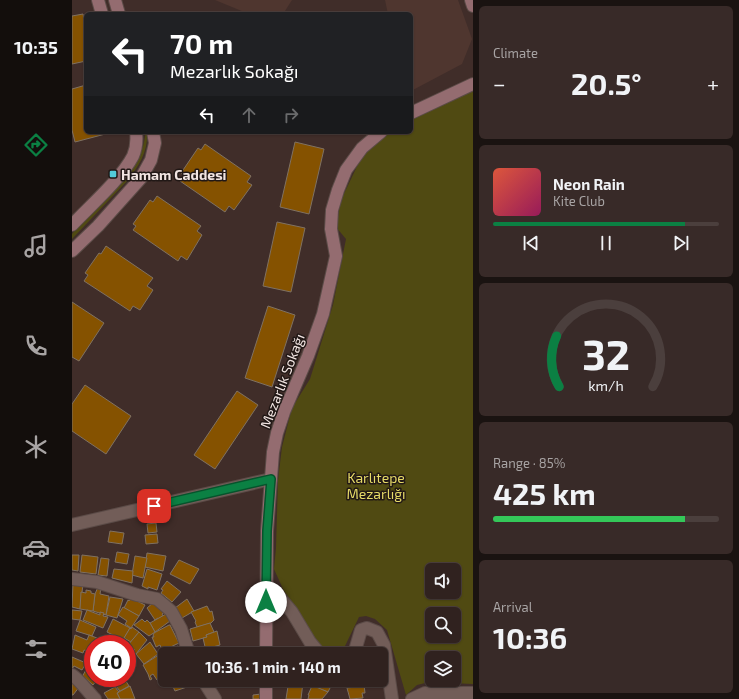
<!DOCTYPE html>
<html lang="en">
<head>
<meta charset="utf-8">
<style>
	body { margin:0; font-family:"Exo 2",sans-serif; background:#382a28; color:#f1f3f6; height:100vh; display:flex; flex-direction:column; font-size:15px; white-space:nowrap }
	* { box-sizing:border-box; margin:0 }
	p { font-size:13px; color:#a8a4a4 }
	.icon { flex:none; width:22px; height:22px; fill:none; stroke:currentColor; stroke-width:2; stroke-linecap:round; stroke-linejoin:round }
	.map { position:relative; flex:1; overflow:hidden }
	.details { display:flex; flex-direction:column; gap:6px; padding:6px; background:#1a1311; width:266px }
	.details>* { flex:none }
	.hud { position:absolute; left:12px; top:12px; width:329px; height:122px; border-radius:6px; box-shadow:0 1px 3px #0004,0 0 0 1px #4b3f3d; background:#202124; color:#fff; overflow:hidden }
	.buttons { position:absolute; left:353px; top:563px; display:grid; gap:8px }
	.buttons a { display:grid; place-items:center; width:36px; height:36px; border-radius:6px; background:#30221f; box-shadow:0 1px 3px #0004,0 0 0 1px #4b3f3d; font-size:20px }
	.speed { position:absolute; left:12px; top:635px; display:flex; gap:8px; font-size:20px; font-weight:700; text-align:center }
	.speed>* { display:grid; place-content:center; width:52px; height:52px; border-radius:50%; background:#30221f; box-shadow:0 1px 3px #0004,0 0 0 1px #4b3f3d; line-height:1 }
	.speed .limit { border:6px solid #d22; background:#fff; color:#111 }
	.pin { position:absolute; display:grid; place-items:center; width:34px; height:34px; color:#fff; margin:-17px; border-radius:8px; box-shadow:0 2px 6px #0006 }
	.me { position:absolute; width:44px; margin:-22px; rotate:0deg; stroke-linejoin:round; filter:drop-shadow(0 0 3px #0008) }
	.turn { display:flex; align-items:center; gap:14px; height:84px; padding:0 20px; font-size:18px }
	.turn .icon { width:52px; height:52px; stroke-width:2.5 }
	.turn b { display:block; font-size:28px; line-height:34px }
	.lanes { display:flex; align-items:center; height:38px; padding:0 20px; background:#0003; justify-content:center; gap:20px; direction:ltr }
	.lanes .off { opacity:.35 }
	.big { font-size:30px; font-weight:700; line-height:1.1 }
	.details .card { flex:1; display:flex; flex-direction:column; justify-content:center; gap:6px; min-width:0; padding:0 14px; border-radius:6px; background:#382a28 }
	.details .dial { align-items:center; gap:0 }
	.dial svg { height:104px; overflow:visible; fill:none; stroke:#4b3f3d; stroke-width:7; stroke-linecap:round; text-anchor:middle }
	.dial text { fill:#f1f3f6; stroke:none }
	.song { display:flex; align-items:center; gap:12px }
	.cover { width:48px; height:48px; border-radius:6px; background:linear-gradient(135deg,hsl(10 70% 55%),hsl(330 70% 35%)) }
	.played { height:4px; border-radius:2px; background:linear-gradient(90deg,#0b8043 85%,#4b3f3d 85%) }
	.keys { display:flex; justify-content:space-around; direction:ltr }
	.heat { display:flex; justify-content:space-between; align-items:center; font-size:22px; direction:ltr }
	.charge { height:6px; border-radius:3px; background:linear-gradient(90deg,#34c759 85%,#4b3f3d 0) }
	.trip { position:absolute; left:86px; top:647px; width:230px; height:40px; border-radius:6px; background:#30221f; box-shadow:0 1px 3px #0004,0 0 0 1px #4b3f3d; font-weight:700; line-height:40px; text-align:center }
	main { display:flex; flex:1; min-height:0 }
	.tabs { display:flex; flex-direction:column; width:72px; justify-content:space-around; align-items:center; background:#130e0c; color:#a8a4a4 }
	.tabs .icon { width:28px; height:28px }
	.tabs .current { color:#0b8043 }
	.tabs b { font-size:18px; color:#f1f3f6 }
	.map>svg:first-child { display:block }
	.built { fill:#4f362f }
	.green { fill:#504a12; fill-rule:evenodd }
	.building { fill:#855200; stroke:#7f7162 }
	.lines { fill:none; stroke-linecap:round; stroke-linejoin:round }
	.street-casing { stroke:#5b4b47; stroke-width:14 }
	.secondary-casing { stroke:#5b4b47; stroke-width:14 }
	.street { stroke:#725d58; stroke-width:12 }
	.secondary { stroke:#946c70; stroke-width:12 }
	.route-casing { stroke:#07532c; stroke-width:10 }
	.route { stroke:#0b8043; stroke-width:7 }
	.poi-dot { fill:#52cbd9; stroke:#211816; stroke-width:1.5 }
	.labels { text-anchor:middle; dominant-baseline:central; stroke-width:3; stroke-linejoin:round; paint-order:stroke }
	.poi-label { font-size:14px; font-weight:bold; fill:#f2e5e2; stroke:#211816; text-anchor:start }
	.street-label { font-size:14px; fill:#f2e5e2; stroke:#211816 }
	.park-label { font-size:14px; fill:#e6da67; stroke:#211816 }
</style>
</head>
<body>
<main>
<nav class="tabs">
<b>10:35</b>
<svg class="icon current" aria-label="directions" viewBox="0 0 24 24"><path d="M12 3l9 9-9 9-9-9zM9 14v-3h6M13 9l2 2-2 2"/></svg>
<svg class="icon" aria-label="music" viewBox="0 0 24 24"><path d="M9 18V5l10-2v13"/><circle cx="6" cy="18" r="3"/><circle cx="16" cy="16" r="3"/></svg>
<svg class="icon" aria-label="phone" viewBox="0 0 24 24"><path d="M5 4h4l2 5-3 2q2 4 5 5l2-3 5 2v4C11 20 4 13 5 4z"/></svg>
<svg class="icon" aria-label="climate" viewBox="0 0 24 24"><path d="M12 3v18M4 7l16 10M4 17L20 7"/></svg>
<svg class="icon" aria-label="car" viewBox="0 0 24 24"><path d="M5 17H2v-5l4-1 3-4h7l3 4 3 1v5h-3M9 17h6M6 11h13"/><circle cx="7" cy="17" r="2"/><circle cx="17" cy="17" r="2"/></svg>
<svg class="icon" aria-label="filters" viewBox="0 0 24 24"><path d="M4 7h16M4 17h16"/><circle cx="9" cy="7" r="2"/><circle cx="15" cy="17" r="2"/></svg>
</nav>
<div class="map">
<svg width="401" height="699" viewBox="0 0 401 699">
	<rect width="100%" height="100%" fill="#402d29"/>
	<g class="built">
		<path d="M143,0h77l-9,14h-34z"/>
		<path d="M313,0h73l14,39 -10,25 -51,27v-77h-23z"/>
	</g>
	<g class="green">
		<path d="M401,90v594l-44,-2 -12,3 -11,10 -19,-65 -12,-11 -9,-3 -7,1 -14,29 -5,8h-12l-13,-10 -12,-24 -20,-31 -9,-20 2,-21 2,-68 4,-33 10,-39 18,-29 23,-74 13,-66 -10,-12 5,-27 20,-42 22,-22 7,-4h21v-13zM360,570h22v22h-22zM360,614h22v22h-22zM360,658h22v22h-22z"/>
		<path d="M73,132h2v2c1,18 -9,33 -19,46l-56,59v-5c22,-23 75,-69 73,-102z"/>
	</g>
	<g class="building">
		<path d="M11,14l3,18v29l-14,3v-48z"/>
		<path d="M14,85v47h27l-38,10 -3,-12v-41z"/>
		<path d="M223,142l29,7 -15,65 -29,-7z"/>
		<path d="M133,144l46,32 -4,6 5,3 -18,25 -5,-4 -4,6 -45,-31 4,-6 -3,-2 17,-25 3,2z"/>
		<path d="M85,196l44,30 -4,5 5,4 -15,25 -6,-4 -3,5 -45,-31 3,-4 -3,-2 17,-24 3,2z"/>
		<path d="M205,222l28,6 -14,64 -28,-6z"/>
		<path d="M34,246l47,32 -6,8 6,4 -13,20 -7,-4 -3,5 -46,-30 4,-6 -3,-2 14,-20 2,1z"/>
		<path d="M0,302l32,21 -25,38 -7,-4z"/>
		<path d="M196,306l27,9 -23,72 -27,-9z"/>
		<path d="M13,385l46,31 -25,38 -34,-23v-27z"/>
		<path d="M165,391l21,14 -43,64 -21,-14z"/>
		<path d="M84,523l1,9 -9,1 -1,-9z"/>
		<path d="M38,531l14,2 -2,11 -14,-2z"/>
		<path d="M85,534l1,9 -12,1 -1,-9z"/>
		<path d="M45,552l12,2 -2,10 -12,-2z"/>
		<path d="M75,553l19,3 -3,15 -18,-4z"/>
		<path d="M0,555h7l-1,16 -6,-1z"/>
		<path d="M10,555l16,2 -2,17 -16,-2z"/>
		<path d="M63,556l12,2 -4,20 -11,-3z"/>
		<path d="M29,558l8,1 -2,17 -9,-1z"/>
		<path d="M107,560l20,9 -9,15 -20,-10z"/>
		<path d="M42,569l19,2 -1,12 -20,-5z"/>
		<path d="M75,569l15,5 -5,16 -9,-3v2l-6,-3z"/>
		<path d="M95,581l14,11 -9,10 -11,-9 2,-3 -2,-1z"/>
		<path d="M1,583l10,1 -3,25 -8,-2z"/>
		<path d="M26,587h3l-1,7 9,2 -3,19 -13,-4 2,-17z"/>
		<path d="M14,590l5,1v2l4,1 -2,17 -13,-2 1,-17 5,1z"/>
		<path d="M38,597l13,2 -6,19 -11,-3z"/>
		<path d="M59,598l14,7 -6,11 -15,-8 4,-8 1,1z"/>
		<path d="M115,599l7,12 -12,7 -7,-10z"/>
		<path d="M82,602l5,7 2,-3 4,6 -3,2 1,2 -5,3v-1l-3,2 -8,-12z"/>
		<path d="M135,606l3,6 2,-1 2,9 -3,3 -14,4 -2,-5 1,-1 -5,-9z"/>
		<path d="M51,607l16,9 -8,12 -6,-4 2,-3 -9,-6z"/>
		<path d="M0,610l10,1 -2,9 -8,-1z"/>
		<path d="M15,610l13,5v-3l4,1 -1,3 5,1 -5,11 -20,-8z"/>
		<path d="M94,614l4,7 -15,11 -5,-9z"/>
		<path d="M41,619l17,9 -7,12 -16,-8z"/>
		<path d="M70,619l3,3 2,-2 3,3 5,9 -6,4 -15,-11z"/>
		<path d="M8,620l16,7 -4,9 -16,-5z"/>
		<path d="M138,623l4,9 -8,3 1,2 -14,4 -3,-12z"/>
		<path d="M97,625h1l9,18 -17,8 -2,-6 -4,2 -4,-10h2l-1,-2 1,-2z"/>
		<path d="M60,627l7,5 -8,10 -7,-4 6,-10 1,1z"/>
		<path d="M145,631l3,14 -11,3v1l-3,2 -3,-13 4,-1 -1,-2z"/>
		<path d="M67,632l8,8 -11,14 -3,-2 2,-2 -7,-5z"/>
		<path d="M3,635l12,5 2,-5 8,3 -2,6h-2l-1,9 -8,-3 -1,3 -11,-4z"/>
		<path d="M35,637l14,7h-18z"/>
		<path d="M78,642l8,12 -14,10 -8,-10z"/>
		<path d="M106,646l3,8h-16v2l-4,2 -1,-4z"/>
		<path d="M152,647l2,7h-19v-1z"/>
		<path d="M85,656l1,2 2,-1 5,9v8l-8,6 -4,-6 -3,2 2,3 -2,1 -2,-6 -5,-9z"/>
		<path d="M0,657l14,6 -4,7 -8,-4 -2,3z"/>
		<path d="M15,668l6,3v7h8l2,3 -4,3 -3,-3 -3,4 -9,-8 -1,1 -1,-1z"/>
		<path d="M41,678h11l5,8 -9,5 -5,-6 2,-2z"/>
		<path d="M0,679l8,7 -7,9h-1z"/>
		<path d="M98,680h25l1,4 -21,7z"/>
		<path d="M217,680l14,2 -2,17h-15z"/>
		<path d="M241,680h21l-6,12 -20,-8 1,-2 3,1z"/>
		<path d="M292,685l1,8h-3l1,5 -13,1 -3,-11 9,-1v-1z"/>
		<path d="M58,686l5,13h-15l-3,-6z"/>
		<path d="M240,686l4,1 12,5 -6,7h-14l1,-4h-1z"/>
		<path d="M43,687l4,5 -2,1 3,6h-12l-4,-6z"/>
		<path d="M189,694l1,5h-9v-4z"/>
	</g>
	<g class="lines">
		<defs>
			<g id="street">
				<path d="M0,525l199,-46"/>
				<path d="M0,579l25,3 40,13 20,4 14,12 10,18 8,25"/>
				<path d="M194,590l11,4 15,18 18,30 10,12"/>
				<path d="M282,654l7,-24 6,-2 10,4 7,13 8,54"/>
				<path d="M0,675c8,5 16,17 23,24"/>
				<path d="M131,680l12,19"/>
				<path d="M340,699l13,-6h48"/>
			</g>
			<g id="secondary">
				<path d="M26,0l4,14"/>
				<path d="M43,0l4,14"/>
				<path d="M399,0l2,6"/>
				<path d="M339,113l62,-29"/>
				<path d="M0,225c18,-19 49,-46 61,-69 3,-7 4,-16 3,-24"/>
				<path d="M0,251l26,-25 43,-48 10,-18 4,-17 -2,-11"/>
				<path d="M194,654l1,-123 6,-79 4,-19 7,-21 24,-56 15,-42 13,-58 -5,-27 1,-19 6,-20 8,-20 16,-22 19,-16"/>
				<path d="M194,680v19"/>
			</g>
		</defs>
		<use href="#street" class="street-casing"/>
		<use href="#secondary" class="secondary-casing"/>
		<use href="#street" class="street"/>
		<use href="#secondary" class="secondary"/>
	</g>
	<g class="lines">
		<defs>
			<path id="route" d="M82,506l117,-27 -4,52 -1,71"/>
		</defs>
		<use href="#route" class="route-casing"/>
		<use href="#route" class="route"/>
	</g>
	<rect class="poi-dot" x="37" y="170" width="8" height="8" rx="2"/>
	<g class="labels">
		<g class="poi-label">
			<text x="49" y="174">Hamam Caddesi</text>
		</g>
		<g class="street-label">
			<text transform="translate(210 381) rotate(-69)">Mezarlık Sokağı</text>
		</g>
		<g class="park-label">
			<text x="304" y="477">Karlıtepe<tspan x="304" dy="16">Mezarlığı</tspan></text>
		</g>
	</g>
</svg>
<div class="buttons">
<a><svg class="icon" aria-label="sound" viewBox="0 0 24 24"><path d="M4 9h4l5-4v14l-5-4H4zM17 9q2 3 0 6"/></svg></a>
<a><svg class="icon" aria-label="search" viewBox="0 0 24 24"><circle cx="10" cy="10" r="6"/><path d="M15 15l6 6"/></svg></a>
<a><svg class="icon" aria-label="layers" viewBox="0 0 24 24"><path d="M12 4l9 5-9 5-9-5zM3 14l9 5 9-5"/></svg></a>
</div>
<div class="speed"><div class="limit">40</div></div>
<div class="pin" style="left:82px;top:506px;background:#d93025"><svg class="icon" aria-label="arrive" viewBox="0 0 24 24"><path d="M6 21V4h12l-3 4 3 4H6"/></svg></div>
<svg class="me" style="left:194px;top:602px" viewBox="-20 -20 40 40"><circle r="19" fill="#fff"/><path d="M0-13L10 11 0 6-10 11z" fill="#0b8043"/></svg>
<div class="trip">10:36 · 1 min · 140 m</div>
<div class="hud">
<div class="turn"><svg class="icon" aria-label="left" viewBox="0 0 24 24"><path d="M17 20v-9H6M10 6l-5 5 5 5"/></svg><div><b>70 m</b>Mezarlık Sokağı</div></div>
<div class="lanes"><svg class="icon" aria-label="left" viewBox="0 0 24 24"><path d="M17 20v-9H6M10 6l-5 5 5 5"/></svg><svg class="icon off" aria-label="ahead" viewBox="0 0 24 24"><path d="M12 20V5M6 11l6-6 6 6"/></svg><svg class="icon off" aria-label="right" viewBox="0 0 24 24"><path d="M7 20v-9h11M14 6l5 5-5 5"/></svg></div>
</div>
</div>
<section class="details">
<div class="card"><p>Climate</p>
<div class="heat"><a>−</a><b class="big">20.5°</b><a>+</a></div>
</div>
<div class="card">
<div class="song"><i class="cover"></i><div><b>Neon Rain</b><p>Kite Club</p></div></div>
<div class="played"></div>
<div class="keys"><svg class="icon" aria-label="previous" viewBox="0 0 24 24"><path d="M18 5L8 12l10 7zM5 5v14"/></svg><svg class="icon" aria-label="pause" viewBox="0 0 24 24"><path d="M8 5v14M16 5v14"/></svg><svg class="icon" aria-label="next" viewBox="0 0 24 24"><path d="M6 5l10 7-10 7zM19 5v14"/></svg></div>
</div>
<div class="card dial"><svg viewBox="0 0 100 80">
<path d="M14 69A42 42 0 1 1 86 69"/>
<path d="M14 69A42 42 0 0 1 12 30" stroke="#0b8043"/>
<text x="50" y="56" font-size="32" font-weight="700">32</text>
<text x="50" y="72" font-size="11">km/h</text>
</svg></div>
<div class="card"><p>Range · 85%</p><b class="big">425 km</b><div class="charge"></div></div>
<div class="card"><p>Arrival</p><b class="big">10:36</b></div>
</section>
</main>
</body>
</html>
